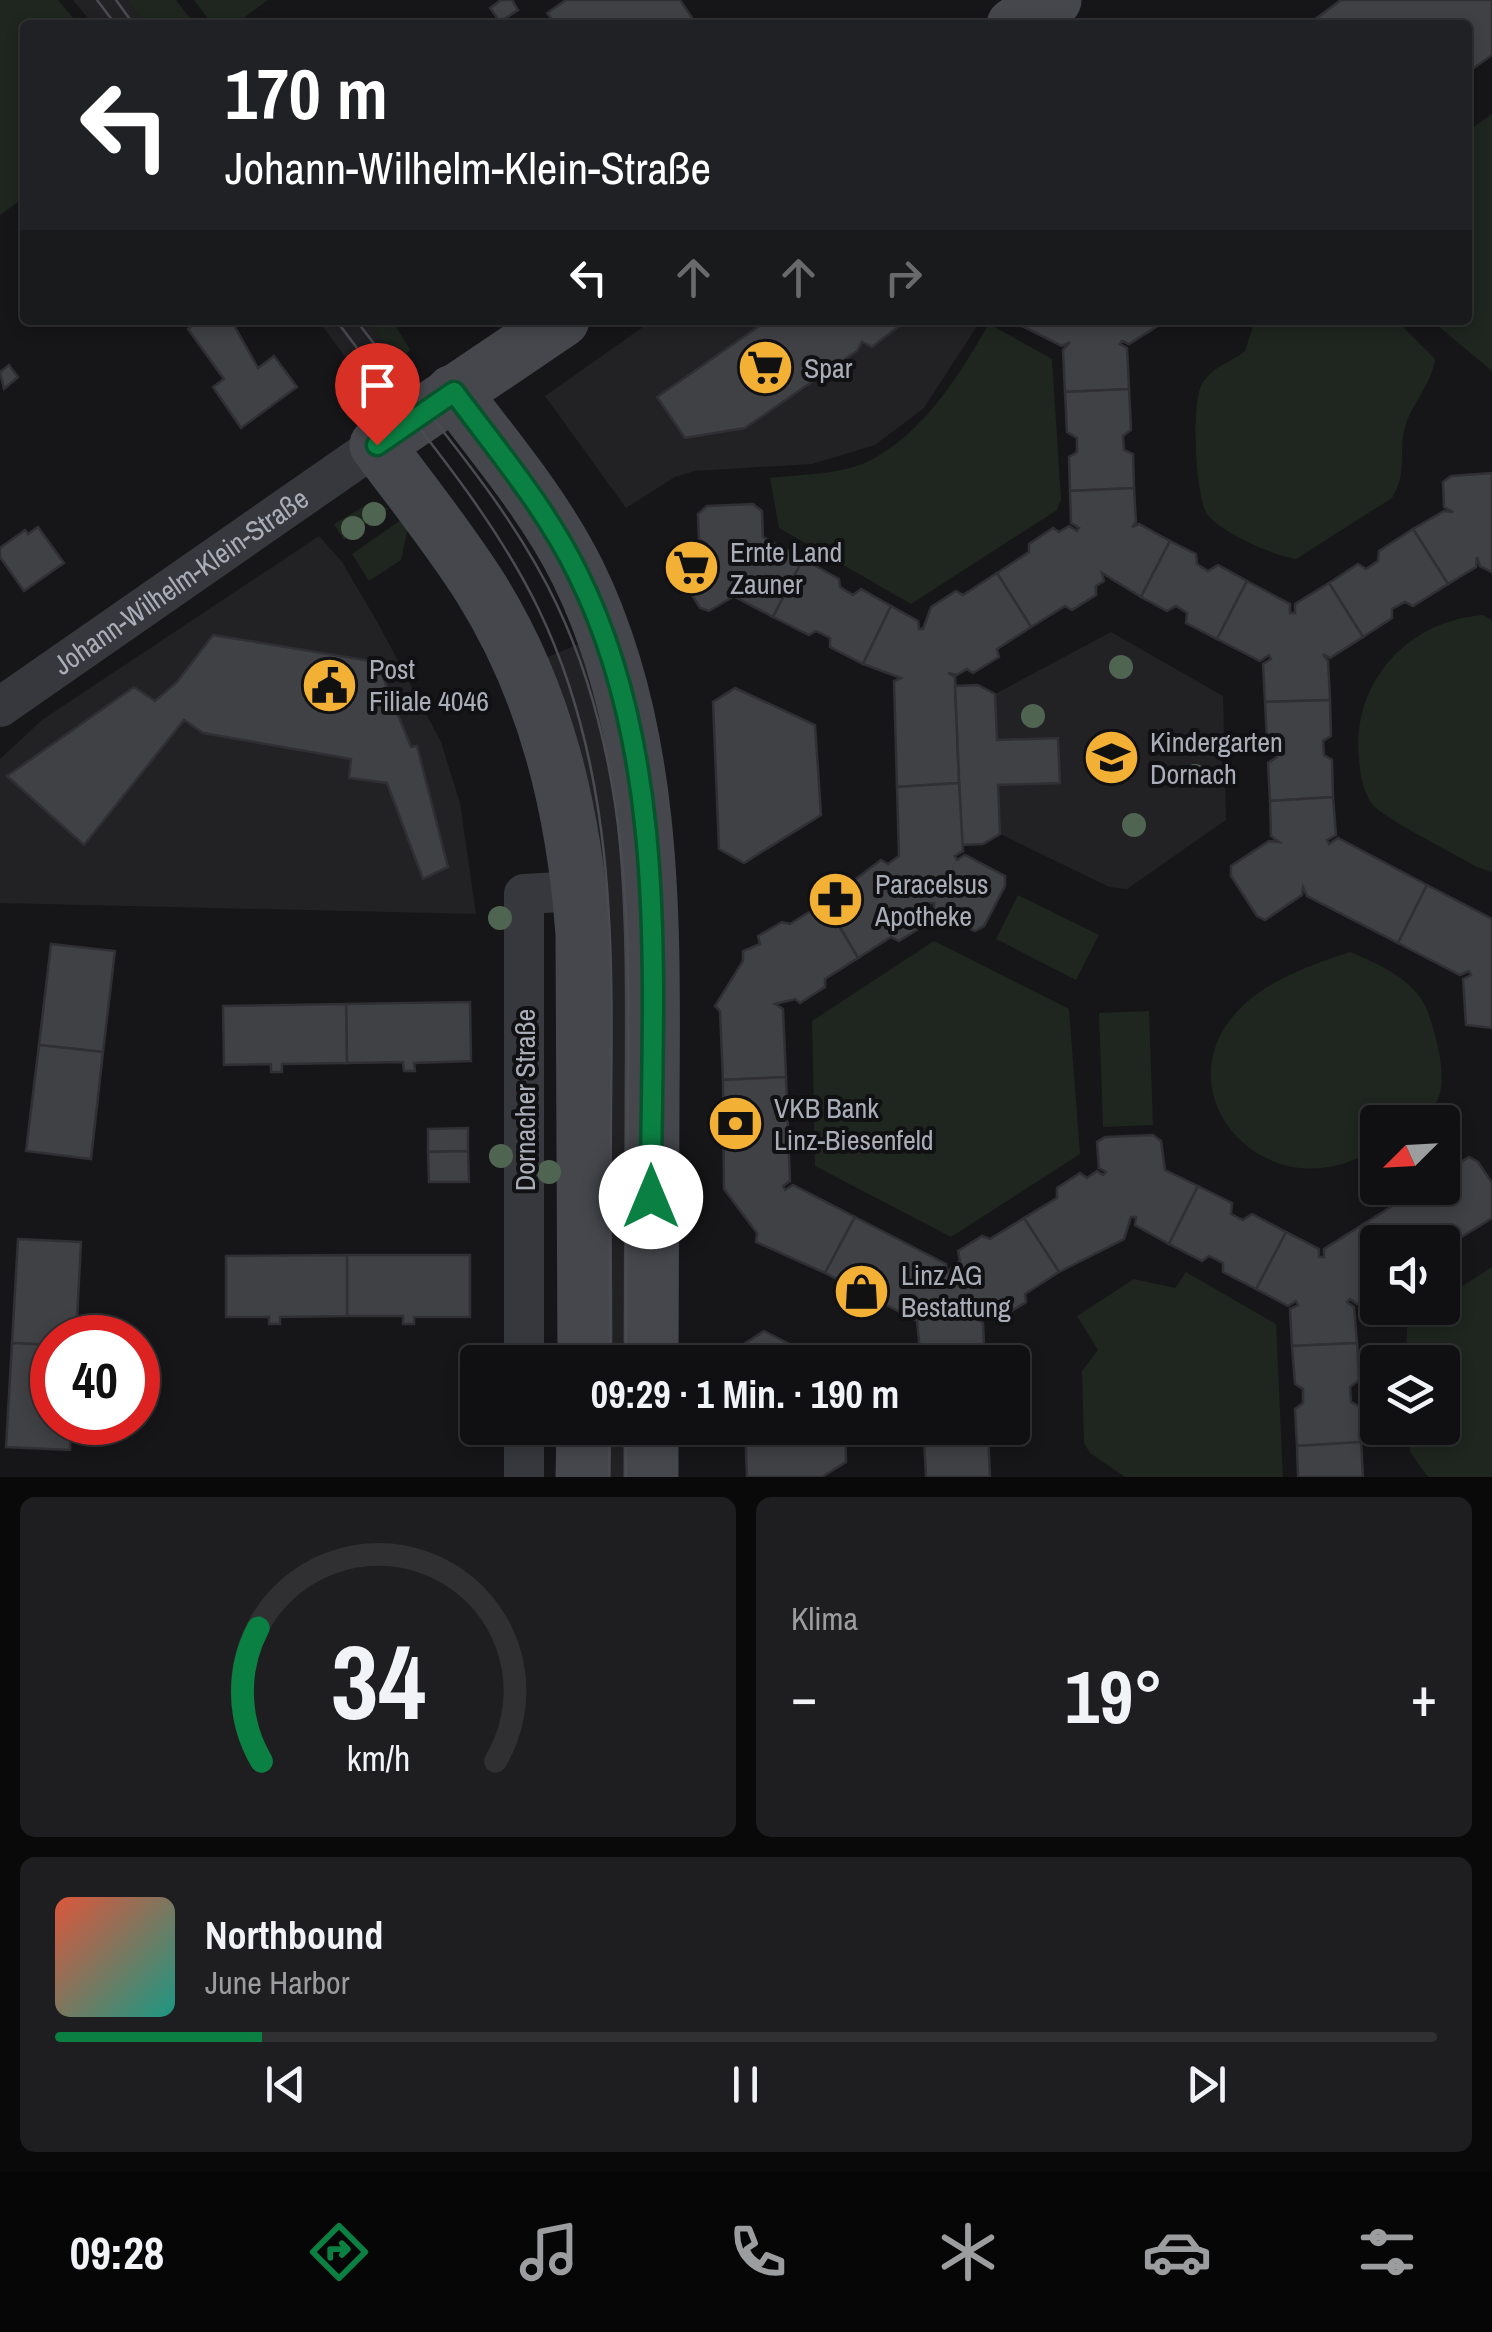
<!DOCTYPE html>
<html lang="de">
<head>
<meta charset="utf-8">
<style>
	body { margin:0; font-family:"Archivo Narrow",sans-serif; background:#1e1e20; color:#f1f3f6; height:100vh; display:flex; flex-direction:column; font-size:38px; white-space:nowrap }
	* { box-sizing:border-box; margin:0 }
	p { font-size:32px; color:#9c9d9f }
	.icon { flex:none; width:55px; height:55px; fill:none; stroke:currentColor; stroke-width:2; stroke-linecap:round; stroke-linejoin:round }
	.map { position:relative; height:1477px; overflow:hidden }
	.drawer { display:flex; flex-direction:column; gap:20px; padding:20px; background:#09090a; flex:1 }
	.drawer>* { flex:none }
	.hud { position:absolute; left:20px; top:20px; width:1452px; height:305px; border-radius:10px; box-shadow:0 5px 15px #0003,0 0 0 2px #303032; background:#202124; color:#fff; overflow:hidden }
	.needle { width:65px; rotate:246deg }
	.tools { position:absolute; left:1360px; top:1105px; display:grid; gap:20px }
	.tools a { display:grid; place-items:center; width:100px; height:100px; border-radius:10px; background:#101012; box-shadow:0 5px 15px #0003,0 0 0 2px #303032; font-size:50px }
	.speed { position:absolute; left:30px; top:1315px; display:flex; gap:20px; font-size:50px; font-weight:700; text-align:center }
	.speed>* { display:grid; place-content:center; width:130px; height:130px; border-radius:50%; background:#101012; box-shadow:0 5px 15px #0003,0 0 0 2px #303032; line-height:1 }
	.speed .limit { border:15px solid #d22; background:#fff; color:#111 }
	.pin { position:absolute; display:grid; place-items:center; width:85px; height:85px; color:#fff; margin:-102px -42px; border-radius:50% 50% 50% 0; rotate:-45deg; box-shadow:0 0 10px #0007 }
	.pin .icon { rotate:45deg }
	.me { position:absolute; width:110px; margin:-55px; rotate:0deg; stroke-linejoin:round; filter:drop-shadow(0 0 8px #0008) }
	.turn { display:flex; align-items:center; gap:35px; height:210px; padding:0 40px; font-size:45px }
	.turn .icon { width:130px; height:130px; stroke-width:2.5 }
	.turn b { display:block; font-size:70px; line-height:85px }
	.lanes { display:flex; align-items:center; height:95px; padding:0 40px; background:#0003; justify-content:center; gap:50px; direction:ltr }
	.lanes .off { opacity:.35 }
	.big { font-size:75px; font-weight:700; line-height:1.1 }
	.drawer .card { flex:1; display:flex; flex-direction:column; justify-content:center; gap:15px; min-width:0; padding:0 35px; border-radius:15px; background:#1e1e20 }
	.drawer .dial { align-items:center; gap:0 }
	.dial svg { height:260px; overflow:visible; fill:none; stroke:#303032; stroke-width:7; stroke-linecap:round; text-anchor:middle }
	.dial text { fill:#f1f3f6; stroke:none }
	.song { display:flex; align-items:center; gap:30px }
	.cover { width:120px; height:120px; border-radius:15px; background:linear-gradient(135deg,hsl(10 70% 55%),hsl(170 70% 35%)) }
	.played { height:10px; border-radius:5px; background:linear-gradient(90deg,#0b8043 15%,#303032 15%) }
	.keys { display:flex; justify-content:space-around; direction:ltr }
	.heat { display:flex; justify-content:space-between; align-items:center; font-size:55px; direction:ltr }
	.drawer .tiles { flex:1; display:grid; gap:20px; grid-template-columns:1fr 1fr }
	.card:last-child { grid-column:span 2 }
	.trip { position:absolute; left:460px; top:1345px; width:570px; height:100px; border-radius:10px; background:#101012; box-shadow:0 5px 15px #0003,0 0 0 2px #303032; font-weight:700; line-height:100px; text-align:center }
	.tabs { display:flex; height:160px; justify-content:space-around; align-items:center; background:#060607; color:#9c9d9f }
	.tabs .icon { width:70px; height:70px }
	.tabs .active { color:#0b8043 }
	.tabs b { font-size:45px; color:#f1f3f6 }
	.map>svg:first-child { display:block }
	.built { fill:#222225 }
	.green { fill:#1e261f }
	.building { fill:#404145; stroke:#303034; stroke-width:2.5 }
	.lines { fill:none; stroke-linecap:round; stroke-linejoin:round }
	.street { stroke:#37383d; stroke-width:40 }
	.secondary { stroke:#45474d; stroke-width:55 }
	.tram { stroke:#4a4c52; stroke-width:2.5 }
	.tree { fill:#506452 }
	.route-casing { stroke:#07532c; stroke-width:25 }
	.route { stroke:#0b8043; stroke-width:18 }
	.labels { text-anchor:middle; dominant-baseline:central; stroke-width:8; stroke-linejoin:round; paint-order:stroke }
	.poi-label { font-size:28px; fill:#a8adb8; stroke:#111113; text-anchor:start }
	.street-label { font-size:28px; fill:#a8adb8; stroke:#111113 }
</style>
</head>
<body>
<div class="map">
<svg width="1492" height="1477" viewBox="0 0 1492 1477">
	<rect width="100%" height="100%" fill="#161618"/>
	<g class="built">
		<path d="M73,0h54l19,25h-52z"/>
		<path d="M318,320h49l32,42 -25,20 -12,-2z"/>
		<path d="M653,320h328l-57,88 -49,37 -63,19 -117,7 -20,6 -49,31 -81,-112z"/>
		<path d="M319,536l23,26 37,63 62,117 19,61 16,111 -476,-11v-144l42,-39z"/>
		<path d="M1111,632l112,64 3,124 -99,69 -18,-2 -109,-53 -5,-140z"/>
		<path d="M586,641l40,187 7,534h-39l-58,-700z"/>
		<path d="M594,1428h39l-1,49h-39z"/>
	</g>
	<g class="green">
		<path d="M0,0h58l21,25h-54v172l-25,18z"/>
		<path d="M127,0h49l19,25h-49z"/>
		<path d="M194,0h74l-34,25h-21z"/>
		<path d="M1492,114v257l-61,-51h37v-189z"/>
		<path d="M367,320h25l18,30 -11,12z"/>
		<path d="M1255,320h141l39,39c-4,27 -23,44 -30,68 -7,26 3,46 -13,71l-96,61c-20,-2 -78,-28 -89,-45 -12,-20 -16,-111 -5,-130 11,-18 28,-21 43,-33z"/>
		<path d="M989,324l63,35 9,140 -4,11 -146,94 -132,-76 -9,-50c31,-4 71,-3 99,-17 56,-29 89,-85 120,-137z"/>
		<path d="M373,501l15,8 -44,31 -10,-16z"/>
		<path d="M411,513l-10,47 -32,21 -17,-27z"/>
		<path d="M1483,615l9,5v252l-15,-5c-20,-12 -96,-50 -105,-63 -9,-13 -12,-29 -13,-44 -8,-76 47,-139 124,-145z"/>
		<path d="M1018,895l81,40 -23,45 -80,-41z"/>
		<path d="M934,941l135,68 11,145 -129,83 -136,-71 -3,-145z"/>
		<path d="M1350,952c26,11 55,23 72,48 9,15 13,35 17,52 10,56 -8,70 -61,70l-1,25c-108,74 -228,-59 -130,-145 27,-24 69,-39 103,-50z"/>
		<path d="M1149,1011l4,114 -50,2 -4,-114z"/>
		<path d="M1492,1267v210h-64l-18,-25 -1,-24h33v-66h-36l1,-34 22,-20h13l1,-9z"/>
		<path d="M1186,1272l90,52 7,153h-158l-35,-24 -6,-10 -2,-72 16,-21 -21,-34 57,-37 41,9z"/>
	</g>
	<g class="building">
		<path d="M501,0h11l6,10 -18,12 -10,-14z"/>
		<path d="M566,0h114l17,25h-141l-9,-12z"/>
		<path d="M1341,0h151v55l-24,17v-47h-161z"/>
		<path d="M201,320h30l27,48 16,-12 23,31 -56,41 -28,-41 11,-8 -36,-50z"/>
		<path d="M768,320h139l-35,27 -10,-5 -5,9 -112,77 -60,10 -28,-41z"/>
		<path d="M1010,320h157l-38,24 -7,-3 -2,3 7,4 2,41 -64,3 -2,-42 7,-8 -8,4z"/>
		<path d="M9,365l9,12 -14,12 -4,-17z"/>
		<path d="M1129,389l2,41 -8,6 1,14 9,4 1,34 -64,3 -1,-34 8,-5v-14l-10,-6 -2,-40z"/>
		<path d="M1492,473v99l-12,-6 -3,-9 -1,10 -28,17 -35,-55 31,-18 9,1 -9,-5 -1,-25 8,-6z"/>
		<path d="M1134,488l2,34 -4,5 7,-3 31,17 -29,56 -39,-24 2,8 -8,5v9l-24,15 -7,-4 -34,21 -34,-54 32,-21v-8l24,-16 6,4 10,-6 8,5 2,-3 -8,-5 -1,-32z"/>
		<path d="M753,504l9,7 1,26 40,22 -30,58 -38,-20 -1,-8h-5l2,9 -22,13 -9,-3 -26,-42 2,-9 22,-15 9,2 -8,-5 -1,-25 9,-8z"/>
		<path d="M38,527l26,36 -40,28 -24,-34v-9l25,-18 3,4z"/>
		<path d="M1413,529l35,55 -35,22 -8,-4 -13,7v9l-29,19 -34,-54 29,-19 8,5 12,-8 1,-10z"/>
		<path d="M1170,541l26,13 1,10 11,7 10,-6 29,16 -30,58 -31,-16 1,-10 -11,-7 -9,5 -26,-14z"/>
		<path d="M803,559l36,20 1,8 13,8 8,-6 30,17 -28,58 -33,-17v-9l-14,-7 -7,4 -36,-18z"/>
		<path d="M997,573l34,54 -34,22 2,8 -26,16 -6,-4 -10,6 -9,-2 7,4 4,106 -62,4 -3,-106 7,-3 -38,-14 28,-58 27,15 1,8h4l8,-22 25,-16 7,4z"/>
		<path d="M1247,581l43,23v9h5v-9l34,-21 34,54 -33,21 -7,-4 5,7 2,39 -65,2 -2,-38 8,-5 -2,-4 -9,6 -43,-22z"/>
		<path d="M213,635l164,27 34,85 6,-1 31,121 -25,12 -36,-96 -38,-5 2,-19 -148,-26 -19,-13 -100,125 -77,-69 127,-89 21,14 22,-19z"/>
		<path d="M978,685l17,9 2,46 61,-2 2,45 -62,2 2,49 -17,10 -21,1 -7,-159z"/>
		<path d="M735,688l80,37 6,90 -77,48 -25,-14 -6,-147z"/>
		<path d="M1330,700l1,36 -8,5 1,14 8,5 1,37 -63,4 -2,-38 9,-6 -1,-13 -9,-3 -2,-39z"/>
		<path d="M959,783l4,68 -8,5 2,4 8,-5 40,21v10l-21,40 -9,5 -41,-20v-8h-4l-7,23 -24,15 -8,-4 -33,21 -33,-56 56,-42 7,4 11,-8 -2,-69z"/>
		<path d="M1333,797l3,38 -9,5 2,4 9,-6 89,47 -29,58 -91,-47 -4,-9 -1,8 -37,25 -8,-4 -26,-40v-10l38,-25 10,1 -8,-6 -1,-35z"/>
		<path d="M1427,885l65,34v109l-26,-3 -3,-46 8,-4 -2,-4 -9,4 -62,-32z"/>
		<path d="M825,902l33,56 -33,21v8l-25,16 -5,-4 -20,5 8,5 3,68 -63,3 -3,-69 -5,-5 28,-45v-10l17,-7 -2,-8 24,-14 8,2z"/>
		<path d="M51,944l64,7 -12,101 -64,-7z"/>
		<path d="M470,1002l1,59 -57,2 1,8h-11l-1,-9 -56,1 -1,-59z"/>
		<path d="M346,1004l1,59 -65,1v8h-11v-8l-47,1 -1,-59z"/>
		<path d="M39,1045l64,7 -12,107 -65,-8z"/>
		<path d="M786,1077l4,104 -7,5 2,4 8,-5 62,32 -30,56 -69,-31 1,-9 -33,-44 -1,-109z"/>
		<path d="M468,1128v23l-40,1v-23z"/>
		<path d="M1153,1135l8,6 4,29 33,16 -29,58 -34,-19 1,-8h-5l-7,22 -65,33 -35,-54 33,-20v-10l23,-15 7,5 10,-7 6,4 3,-3 -7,-4 -2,-26 8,-5z"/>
		<path d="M468,1151l1,31h-40l-1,-30z"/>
		<path d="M1469,1157l9,5 14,21v35l-50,31v-7h-64v49l-21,13 -7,-5 -3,3 7,5 3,36 -65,3 -2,-37 8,-4 -2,-4 -8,5 -32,-17 30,-57 33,17v8h5v-8l97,-61h21v-14z"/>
		<path d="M1198,1186l34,17 -1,11 12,6 9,-6 34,18 -30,57 -33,-17v-9l-14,-7 -7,5 -33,-17z"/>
		<path d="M855,1217l91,47 1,8 13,-11 -2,-10 24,-15 8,3 34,-21 35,54 -34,22 1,8 -25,16 -24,-3 -2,3 8,5 2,39h-64l-4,-41 -92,-48z"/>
		<path d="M18,1239l63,3 -5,96h-24v7l-40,-2z"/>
		<path d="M347,1255h123v62h-56v7h-11v-8h-56z"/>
		<path d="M347,1255v61l-67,1v7h-11v-7h-43v-61z"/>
		<path d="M764,1331l61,31h-83l-1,-16z"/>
		<path d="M12,1343l40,2v77h19l-1,28 -64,-3z"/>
		<path d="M1357,1343l2,37 -9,7 1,15 8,4 2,36 -64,4 -2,-37 8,-6v-14l-8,-5 -3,-38z"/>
		<path d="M745,1428h100l1,34 -24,15h-75z"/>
		<path d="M924,1428h64v7l-64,3z"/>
		<path d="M988,1435l2,42h-64l-2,-39z"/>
		<path d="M1361,1442l2,35h-65l-1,-31z"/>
	</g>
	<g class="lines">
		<g class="street">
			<path id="s1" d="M0,707l377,-262"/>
			<path d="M524,1362v-468l56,-3"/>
			<path d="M524,1477v-49"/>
		</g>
		<g class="secondary">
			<path d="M1014,25l40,-25"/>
			<path d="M562,320l-185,125c35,47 72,93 103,142 66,105 94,224 103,347l2,428"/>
			<path d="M453,392c44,58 93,116 125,181 80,163 75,354 74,531 -1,86 -1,172 -1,258"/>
			<path d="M651,1428v49"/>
			<path d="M583,1477l1,-49"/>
		</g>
		<g class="tram">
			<path d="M97,0l19,25"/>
			<path d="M116,0l18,25"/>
			<path d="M336,320c69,94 152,184 203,290 75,157 74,326 72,496 -1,85 -1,171 -1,256"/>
			<path d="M356,320c68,91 152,181 201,285 73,155 73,325 71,492 -1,88 -2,177 -2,265"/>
			<path d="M609,1477v-49"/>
			<path d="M626,1477v-49"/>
		</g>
	</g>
	<g class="tree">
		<circle cx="374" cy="514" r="12"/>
		<circle cx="353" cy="528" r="12"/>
		<circle cx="1121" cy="667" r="12"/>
		<circle cx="1033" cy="716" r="12"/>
		<circle cx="1195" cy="776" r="12"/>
		<circle cx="1134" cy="825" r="12"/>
		<circle cx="500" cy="918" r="12"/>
		<circle cx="501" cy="1156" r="12"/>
		<circle cx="549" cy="1172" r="12"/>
	</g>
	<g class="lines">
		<defs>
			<path id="route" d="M377,445l77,-53c43,58 92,116 124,182 94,190 73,418 73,623"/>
		</defs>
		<use href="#route" class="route-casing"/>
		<use href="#route" class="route"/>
	</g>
	<defs>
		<symbol id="supermarket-disc" viewBox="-11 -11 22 22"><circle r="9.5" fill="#f2b134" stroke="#111113"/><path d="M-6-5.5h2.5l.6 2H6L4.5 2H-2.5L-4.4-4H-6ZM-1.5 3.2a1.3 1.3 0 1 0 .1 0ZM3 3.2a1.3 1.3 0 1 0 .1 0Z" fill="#111"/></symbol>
		<symbol id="civic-disc" viewBox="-11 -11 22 22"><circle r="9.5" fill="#f2b134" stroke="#111113"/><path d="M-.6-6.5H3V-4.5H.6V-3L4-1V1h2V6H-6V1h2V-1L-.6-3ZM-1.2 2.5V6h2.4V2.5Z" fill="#111"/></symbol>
		<symbol id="school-disc" viewBox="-11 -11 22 22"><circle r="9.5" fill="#f2b134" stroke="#111113"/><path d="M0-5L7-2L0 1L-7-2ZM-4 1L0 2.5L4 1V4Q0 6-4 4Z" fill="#111"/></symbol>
		<symbol id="pharmacy-disc" viewBox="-11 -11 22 22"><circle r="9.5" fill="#f2b134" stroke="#111113"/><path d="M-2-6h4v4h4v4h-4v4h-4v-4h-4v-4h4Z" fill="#111"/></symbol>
		<symbol id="bank-disc" viewBox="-11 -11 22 22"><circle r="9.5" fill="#f2b134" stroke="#111113"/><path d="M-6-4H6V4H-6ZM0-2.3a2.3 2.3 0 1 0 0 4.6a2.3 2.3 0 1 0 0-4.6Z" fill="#111"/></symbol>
		<symbol id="shop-disc" viewBox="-11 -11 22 22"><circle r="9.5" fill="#f2b134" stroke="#111113"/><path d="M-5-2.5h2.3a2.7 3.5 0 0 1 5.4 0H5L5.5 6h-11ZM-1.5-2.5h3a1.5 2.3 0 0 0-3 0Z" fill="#111"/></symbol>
	</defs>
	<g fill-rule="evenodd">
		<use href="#supermarket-disc" x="734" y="336" width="63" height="63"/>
		<use href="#supermarket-disc" x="660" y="536" width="63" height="63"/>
		<use href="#civic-disc" x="298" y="654" width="63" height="63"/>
		<use href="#school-disc" x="1080" y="726" width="63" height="63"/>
		<use href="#pharmacy-disc" x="804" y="868" width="63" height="63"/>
		<use href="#bank-disc" x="704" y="1092" width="63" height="63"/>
		<use href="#shop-disc" x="830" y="1260" width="63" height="63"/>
	</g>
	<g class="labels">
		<g class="poi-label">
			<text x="804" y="368">Spar</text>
			<text x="730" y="552">Ernte Land<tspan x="730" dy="32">Zauner</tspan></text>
			<text x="369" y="669">Post<tspan x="369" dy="32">Filiale 4046</tspan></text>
			<text x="1150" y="742">Kindergarten<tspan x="1150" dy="32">Dornach</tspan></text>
			<text x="875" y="884">Paracelsus<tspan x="875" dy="32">Apotheke</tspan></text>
			<text x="774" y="1108">VKB Bank<tspan x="774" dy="32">Linz-Biesenfeld</tspan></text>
			<text x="901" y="1275">Linz AG<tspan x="901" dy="32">Bestattung</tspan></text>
		</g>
		<g class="street-label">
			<text stroke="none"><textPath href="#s1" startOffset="220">Johann-Wilhelm-Klein-Straße</textPath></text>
			<text transform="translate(525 1100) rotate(-90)">Dornacher Straße</text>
		</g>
	</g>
</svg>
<div class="tools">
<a><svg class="needle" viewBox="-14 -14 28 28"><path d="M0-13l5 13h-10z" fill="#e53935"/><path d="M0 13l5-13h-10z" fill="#9c9d9f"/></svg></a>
<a><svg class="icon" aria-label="sound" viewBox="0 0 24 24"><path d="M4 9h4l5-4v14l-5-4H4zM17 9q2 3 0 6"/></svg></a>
<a><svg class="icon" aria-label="layers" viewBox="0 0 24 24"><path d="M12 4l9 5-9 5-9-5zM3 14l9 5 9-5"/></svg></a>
</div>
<div class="speed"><div class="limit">40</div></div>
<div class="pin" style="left:377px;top:445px;background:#d93025"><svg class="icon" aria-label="arrive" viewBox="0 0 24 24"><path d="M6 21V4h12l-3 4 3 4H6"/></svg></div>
<svg class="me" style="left:651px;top:1197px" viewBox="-20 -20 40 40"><circle r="19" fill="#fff"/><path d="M0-13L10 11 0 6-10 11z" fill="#0b8043"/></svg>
<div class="trip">09:29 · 1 Min. · 190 m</div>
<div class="hud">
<div class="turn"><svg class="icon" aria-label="left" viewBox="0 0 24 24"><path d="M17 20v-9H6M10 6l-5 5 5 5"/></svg><div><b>170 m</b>Johann-Wilhelm-Klein-Straße</div></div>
<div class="lanes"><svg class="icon" aria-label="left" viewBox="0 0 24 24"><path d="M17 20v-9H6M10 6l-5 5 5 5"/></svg><svg class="icon off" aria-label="ahead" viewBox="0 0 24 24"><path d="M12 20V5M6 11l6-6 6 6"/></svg><svg class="icon off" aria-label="ahead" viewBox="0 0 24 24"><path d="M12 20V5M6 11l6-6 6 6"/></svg><svg class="icon off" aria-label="right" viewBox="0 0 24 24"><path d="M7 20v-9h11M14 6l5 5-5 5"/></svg></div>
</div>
</div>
<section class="drawer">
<div class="tiles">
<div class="card dial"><svg viewBox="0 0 100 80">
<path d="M14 69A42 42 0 1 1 86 69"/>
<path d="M14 69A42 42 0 0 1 13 28" stroke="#0b8043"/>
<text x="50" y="56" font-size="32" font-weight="700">34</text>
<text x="50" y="72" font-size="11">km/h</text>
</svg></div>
<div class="card"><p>Klima</p>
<div class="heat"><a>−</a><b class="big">19°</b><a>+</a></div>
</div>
<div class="card">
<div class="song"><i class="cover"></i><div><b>Northbound</b><p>June Harbor</p></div></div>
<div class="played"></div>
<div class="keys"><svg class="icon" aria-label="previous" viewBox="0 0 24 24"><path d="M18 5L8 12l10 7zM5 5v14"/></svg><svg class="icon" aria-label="pause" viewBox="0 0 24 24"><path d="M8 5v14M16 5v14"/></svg><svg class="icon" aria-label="next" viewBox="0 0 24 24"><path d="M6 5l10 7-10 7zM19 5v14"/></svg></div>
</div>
</div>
</section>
<nav class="tabs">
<b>09:28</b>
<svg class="icon active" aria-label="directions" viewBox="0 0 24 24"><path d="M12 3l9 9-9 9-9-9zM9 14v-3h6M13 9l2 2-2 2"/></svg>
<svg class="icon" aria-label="music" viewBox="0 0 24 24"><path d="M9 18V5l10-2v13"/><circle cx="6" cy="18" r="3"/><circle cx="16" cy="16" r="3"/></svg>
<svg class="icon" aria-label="phone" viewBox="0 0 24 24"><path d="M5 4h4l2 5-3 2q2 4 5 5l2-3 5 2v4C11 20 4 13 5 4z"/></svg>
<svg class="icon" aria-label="climate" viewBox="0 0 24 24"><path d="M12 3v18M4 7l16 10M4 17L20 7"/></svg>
<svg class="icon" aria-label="car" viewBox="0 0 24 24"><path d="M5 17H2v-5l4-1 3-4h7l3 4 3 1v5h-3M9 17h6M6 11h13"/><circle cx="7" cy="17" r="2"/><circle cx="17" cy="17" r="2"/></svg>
<svg class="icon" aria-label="filters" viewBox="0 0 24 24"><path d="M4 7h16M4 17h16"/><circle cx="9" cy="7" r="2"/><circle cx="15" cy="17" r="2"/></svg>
</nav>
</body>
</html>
